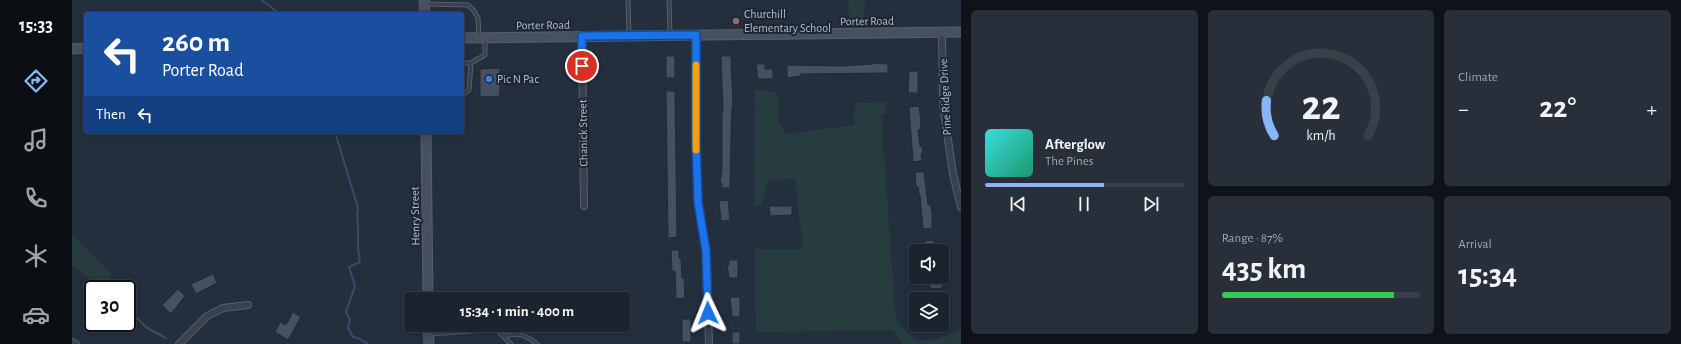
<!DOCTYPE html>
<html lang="en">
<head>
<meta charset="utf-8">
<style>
	body { margin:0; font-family:"Alegreya Sans",sans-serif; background:#282f3a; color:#f1f3f6; height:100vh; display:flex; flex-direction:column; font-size:15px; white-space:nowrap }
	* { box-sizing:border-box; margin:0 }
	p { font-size:13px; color:#a0a4aa }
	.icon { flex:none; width:22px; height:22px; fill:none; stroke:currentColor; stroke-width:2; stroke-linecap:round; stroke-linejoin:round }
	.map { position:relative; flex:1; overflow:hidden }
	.panel { display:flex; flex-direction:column; gap:10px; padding:10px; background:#0f1319; width:720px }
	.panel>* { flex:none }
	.guide { position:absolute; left:12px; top:12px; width:380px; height:122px; border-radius:4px; box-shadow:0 2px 10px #0003,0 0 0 1px #39404a; background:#1a4fa0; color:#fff; overflow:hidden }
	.fabs { position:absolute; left:837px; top:244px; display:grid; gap:8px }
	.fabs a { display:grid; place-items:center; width:40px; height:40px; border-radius:4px; background:#1b232e; box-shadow:0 2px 10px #0003,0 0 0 1px #39404a; font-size:20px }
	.speed { position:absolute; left:12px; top:280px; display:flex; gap:8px; font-size:20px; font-weight:700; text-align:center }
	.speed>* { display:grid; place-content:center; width:52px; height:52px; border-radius:50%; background:#1b232e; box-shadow:0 2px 10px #0003,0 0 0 1px #39404a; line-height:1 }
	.speed .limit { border:2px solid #111; border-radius:6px; background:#fff; color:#111 }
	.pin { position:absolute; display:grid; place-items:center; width:34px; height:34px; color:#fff; margin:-17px; border:2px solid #fff; border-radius:50%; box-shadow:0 1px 4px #0007 }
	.me { position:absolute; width:44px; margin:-22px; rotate:358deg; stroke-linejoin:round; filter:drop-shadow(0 0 3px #0008) }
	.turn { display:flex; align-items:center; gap:14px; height:84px; padding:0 12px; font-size:18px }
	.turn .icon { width:52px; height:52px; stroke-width:2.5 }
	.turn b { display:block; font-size:28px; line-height:34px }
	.then { display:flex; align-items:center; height:38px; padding:0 12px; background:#0003; gap:8px; font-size:15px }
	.big { font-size:30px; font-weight:700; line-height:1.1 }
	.panel .tile { flex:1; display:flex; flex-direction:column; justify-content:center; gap:6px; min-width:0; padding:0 14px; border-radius:6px; background:#282f3a }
	.panel .dial { align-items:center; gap:0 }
	.dial svg { height:104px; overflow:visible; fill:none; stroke:#39404a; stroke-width:7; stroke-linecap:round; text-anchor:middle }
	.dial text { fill:#f1f3f6; stroke:none }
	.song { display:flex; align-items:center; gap:12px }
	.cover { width:48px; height:48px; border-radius:6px; background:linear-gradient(135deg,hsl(180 70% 55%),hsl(160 70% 35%)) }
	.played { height:4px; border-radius:2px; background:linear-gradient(90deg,#8ab4f8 60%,#39404a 60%) }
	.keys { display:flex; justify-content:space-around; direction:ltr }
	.heat { display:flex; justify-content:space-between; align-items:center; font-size:22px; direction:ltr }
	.charge { height:6px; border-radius:3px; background:linear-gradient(90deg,#34c759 87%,#39404a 0) }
	.panel .tiles { flex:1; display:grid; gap:10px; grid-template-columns:repeat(3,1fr) }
	.tile:first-child { grid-row:span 2 }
	.trip { position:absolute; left:332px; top:292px; width:226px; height:40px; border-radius:4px; background:#1b232e; box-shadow:0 2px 10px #0003,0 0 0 1px #39404a; font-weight:700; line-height:40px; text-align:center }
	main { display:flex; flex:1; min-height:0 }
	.tab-bar { display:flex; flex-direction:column; width:72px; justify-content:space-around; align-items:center; background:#0b0e12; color:#a0a4aa }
	.tab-bar .icon { width:28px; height:28px }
	.tab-bar .active { color:#8ab4f8 }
	.tab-bar b { font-size:18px; color:#f1f3f6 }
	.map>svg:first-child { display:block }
	.green { fill:#263c3f }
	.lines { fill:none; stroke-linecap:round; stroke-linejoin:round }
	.stream { stroke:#394c67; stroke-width:2 }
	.building { fill:#455162; stroke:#1f2835 }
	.lane-casing { stroke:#565f6c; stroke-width:5 }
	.street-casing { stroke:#565f6c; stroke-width:8 }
	.secondary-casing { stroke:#565f6c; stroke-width:11 }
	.lane { stroke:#38414e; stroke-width:3 }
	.street { stroke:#38414e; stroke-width:6 }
	.secondary { stroke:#465061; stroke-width:9 }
	.route-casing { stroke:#114b97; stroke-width:10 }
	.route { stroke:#1a73e8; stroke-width:7 }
	.slow { stroke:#f59e0b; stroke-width:7 }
	.education-dot { fill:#8d6e63; stroke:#1d2633; stroke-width:1.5 }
	.shop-dot { fill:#3f7fe0; stroke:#1d2633; stroke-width:1.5 }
	.labels { text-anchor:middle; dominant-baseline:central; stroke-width:4; stroke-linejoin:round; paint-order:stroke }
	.poi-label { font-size:12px; fill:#b4bcc9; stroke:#1d2633; text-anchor:start }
	.street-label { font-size:12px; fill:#b4bcc9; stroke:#1d2633 }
</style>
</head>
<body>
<main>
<nav class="tab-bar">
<b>15:33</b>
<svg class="icon active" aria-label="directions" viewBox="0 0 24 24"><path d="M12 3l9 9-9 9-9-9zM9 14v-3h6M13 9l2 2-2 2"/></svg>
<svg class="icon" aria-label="music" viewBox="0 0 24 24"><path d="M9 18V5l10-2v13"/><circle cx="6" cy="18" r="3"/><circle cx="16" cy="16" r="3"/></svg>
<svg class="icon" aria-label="phone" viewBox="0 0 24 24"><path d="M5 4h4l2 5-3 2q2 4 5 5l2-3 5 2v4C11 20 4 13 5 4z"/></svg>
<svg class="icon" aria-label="climate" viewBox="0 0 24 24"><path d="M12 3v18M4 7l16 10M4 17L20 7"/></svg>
<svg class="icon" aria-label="car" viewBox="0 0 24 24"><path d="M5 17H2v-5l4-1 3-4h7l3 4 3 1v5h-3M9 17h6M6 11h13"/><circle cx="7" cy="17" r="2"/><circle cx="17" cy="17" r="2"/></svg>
</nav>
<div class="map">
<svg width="889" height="344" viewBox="0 0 889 344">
	<rect width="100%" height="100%" fill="#242f3e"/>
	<g class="green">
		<path d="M776,0h17l-1,22h-15z"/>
		<path d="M683,90l22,2 2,29 7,13 68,-9 1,-22 31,-1v11l-5,2 15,206 20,19 20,-1 25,-10v15h-59v-2l-9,-12 -137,2 -1,-83h48l-8,-70 -26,1 -8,25 -7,1z"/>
		<path d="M0,234l39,40 -1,12 -21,-8 -17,-13z"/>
	</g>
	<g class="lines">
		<g class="stream">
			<path d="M190,0l18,14"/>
			<path d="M263,132l23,76c-2,11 1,19 0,29 0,9 0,16 2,25l-11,5 6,19 -9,26 4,7 -2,9 5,9 5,1 10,6"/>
			<path d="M38,286l2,3"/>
			<path d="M55,308l20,20 19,10"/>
		</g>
	</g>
	<g class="building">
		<rect x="594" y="56" width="9" height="22"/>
		<path d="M649,56h10l2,51h-1l-1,27 -1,54h-8v-5h-2l2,-14v-57h1z"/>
		<path d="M801,63l15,1v9l-87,1v2l-14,2v-13l56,1 30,-2z"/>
		<path d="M684,64h9v5h8v10h-15z"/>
		<path d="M428,68v28l-20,1v-28z"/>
		<path d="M837,71h9v22h-10z"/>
		<path d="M594,91h9l2,146 -9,1z"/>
		<path d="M847,106l2,16 -1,8h-2l2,16h2l1,8h-2l1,7 -9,1 -4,-55z"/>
		<path d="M843,172h9l4,33 2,-1 2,8v16l-9,1 -3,-34h-1l-1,-8h-2z"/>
		<path d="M656,200l2,20 -9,1 -2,-20z"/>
		<path d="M697,206h23v9l-22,1z"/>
		<path d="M862,240l1,11h-10l-1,-10z"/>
		<path d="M599,250h8v8h2l1,20h2l1,20 -9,1 -1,-28h-3z"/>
		<path d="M657,260h9v18h-9l-2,-13h2z"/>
		<path d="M141,274l4,9 -21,11 -5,-10z"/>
		<path d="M857,277h12l2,11 -13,1z"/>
		<path d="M106,289l7,7 -14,18 -9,-9z"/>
		<path d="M658,297h10v20h-8z"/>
		<path d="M221,312l8,5 -13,23 -13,-8 5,-10 6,3z"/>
		<rect x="610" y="319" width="9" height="23"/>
		<rect x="660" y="332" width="8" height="12"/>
	</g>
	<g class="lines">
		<defs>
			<g id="lane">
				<path d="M556,0l1,34"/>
				<path d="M597,0l1,33"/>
				<path d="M354,4l42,1 6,6 4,7 1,18"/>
				<path d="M390,63h9"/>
				<path d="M390,95l7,-5 2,-27 14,-8v-15"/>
				<path d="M359,334l65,-5 15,15"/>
				<path d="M431,336c17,-3 21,-2 34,8"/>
			</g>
			<g id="street">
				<path d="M870,32l1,73 10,69 8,33"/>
				<path d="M624,35v106l2,61 8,49 3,93"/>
				<path d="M510,36l2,170"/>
				<path d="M0,342l4,2"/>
				<path d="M107,344l28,-28 16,-8 25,-3"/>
			</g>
			<g id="secondary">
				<path d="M352,0l1,14"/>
				<path d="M390,38l499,-6"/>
				<path d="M0,49l14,-1"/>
				<path d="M354,132l2,167"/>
				<path d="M356,325l1,19"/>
			</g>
		</defs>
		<use href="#lane" class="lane-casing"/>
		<use href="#street" class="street-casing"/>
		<use href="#secondary" class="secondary-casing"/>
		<use href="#lane" class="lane"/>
		<use href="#street" class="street"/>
		<use href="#secondary" class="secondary"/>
	</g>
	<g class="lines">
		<defs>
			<path id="route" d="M510,66v-30l114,-1v106l2,61 8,49 2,62"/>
		</defs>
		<use href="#route" class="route-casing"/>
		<use href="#route" class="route"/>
		<path class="slow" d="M624,65v85"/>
	</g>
	<circle class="education-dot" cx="664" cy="21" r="4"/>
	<circle class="shop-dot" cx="417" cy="79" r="4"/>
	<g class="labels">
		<g class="poi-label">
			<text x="672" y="14">Churchill<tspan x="672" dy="14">Elementary School</tspan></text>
			<text x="425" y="79">Pic N Pac</text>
		</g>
		<g class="street-label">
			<text transform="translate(795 21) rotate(-1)">Porter Road</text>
			<text transform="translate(471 25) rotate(-1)">Porter Road</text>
			<text transform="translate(873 97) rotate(-93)">Pine Ridge Drive</text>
			<text transform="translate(511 133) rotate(-91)">Chanick Street</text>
			<text transform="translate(343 216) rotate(-91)">Henry Street</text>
		</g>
	</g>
</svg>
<div class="fabs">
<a><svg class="icon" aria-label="sound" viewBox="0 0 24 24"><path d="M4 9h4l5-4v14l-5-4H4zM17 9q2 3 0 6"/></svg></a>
<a><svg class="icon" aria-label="layers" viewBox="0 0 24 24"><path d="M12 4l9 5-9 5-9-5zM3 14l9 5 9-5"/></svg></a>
</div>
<div class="speed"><div class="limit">30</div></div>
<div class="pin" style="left:510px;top:66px;background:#d93025"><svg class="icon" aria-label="arrive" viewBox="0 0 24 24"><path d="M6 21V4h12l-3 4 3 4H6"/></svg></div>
<svg class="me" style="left:636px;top:313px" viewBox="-20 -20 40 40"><path d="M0-17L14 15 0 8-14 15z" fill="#1a73e8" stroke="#fff" stroke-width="4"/></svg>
<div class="trip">15:34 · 1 min · 400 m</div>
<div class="guide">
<div class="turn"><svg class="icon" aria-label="left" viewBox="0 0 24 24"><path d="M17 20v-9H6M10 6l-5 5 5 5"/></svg><div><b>260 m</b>Porter Road</div></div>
<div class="then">Then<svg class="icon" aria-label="left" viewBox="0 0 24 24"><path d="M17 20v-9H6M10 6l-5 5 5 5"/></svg></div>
</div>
</div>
<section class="panel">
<div class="tiles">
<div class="tile">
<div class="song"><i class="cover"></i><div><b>Afterglow</b><p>The Pines</p></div></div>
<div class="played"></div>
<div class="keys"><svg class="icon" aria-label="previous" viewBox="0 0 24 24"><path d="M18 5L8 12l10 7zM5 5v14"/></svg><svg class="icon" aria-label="pause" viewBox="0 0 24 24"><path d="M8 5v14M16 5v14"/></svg><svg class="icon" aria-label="next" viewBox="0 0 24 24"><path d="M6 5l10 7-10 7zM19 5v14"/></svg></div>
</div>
<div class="tile dial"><svg viewBox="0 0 100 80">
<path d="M14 69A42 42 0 1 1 86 69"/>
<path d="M14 69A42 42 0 0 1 8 42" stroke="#8ab4f8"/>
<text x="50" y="56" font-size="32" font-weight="700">22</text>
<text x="50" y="72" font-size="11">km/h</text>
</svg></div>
<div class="tile"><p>Climate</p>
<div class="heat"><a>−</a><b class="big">22°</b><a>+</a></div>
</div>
<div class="tile"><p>Range · 87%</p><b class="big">435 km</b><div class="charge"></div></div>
<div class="tile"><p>Arrival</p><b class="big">15:34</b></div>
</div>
</section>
</main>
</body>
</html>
